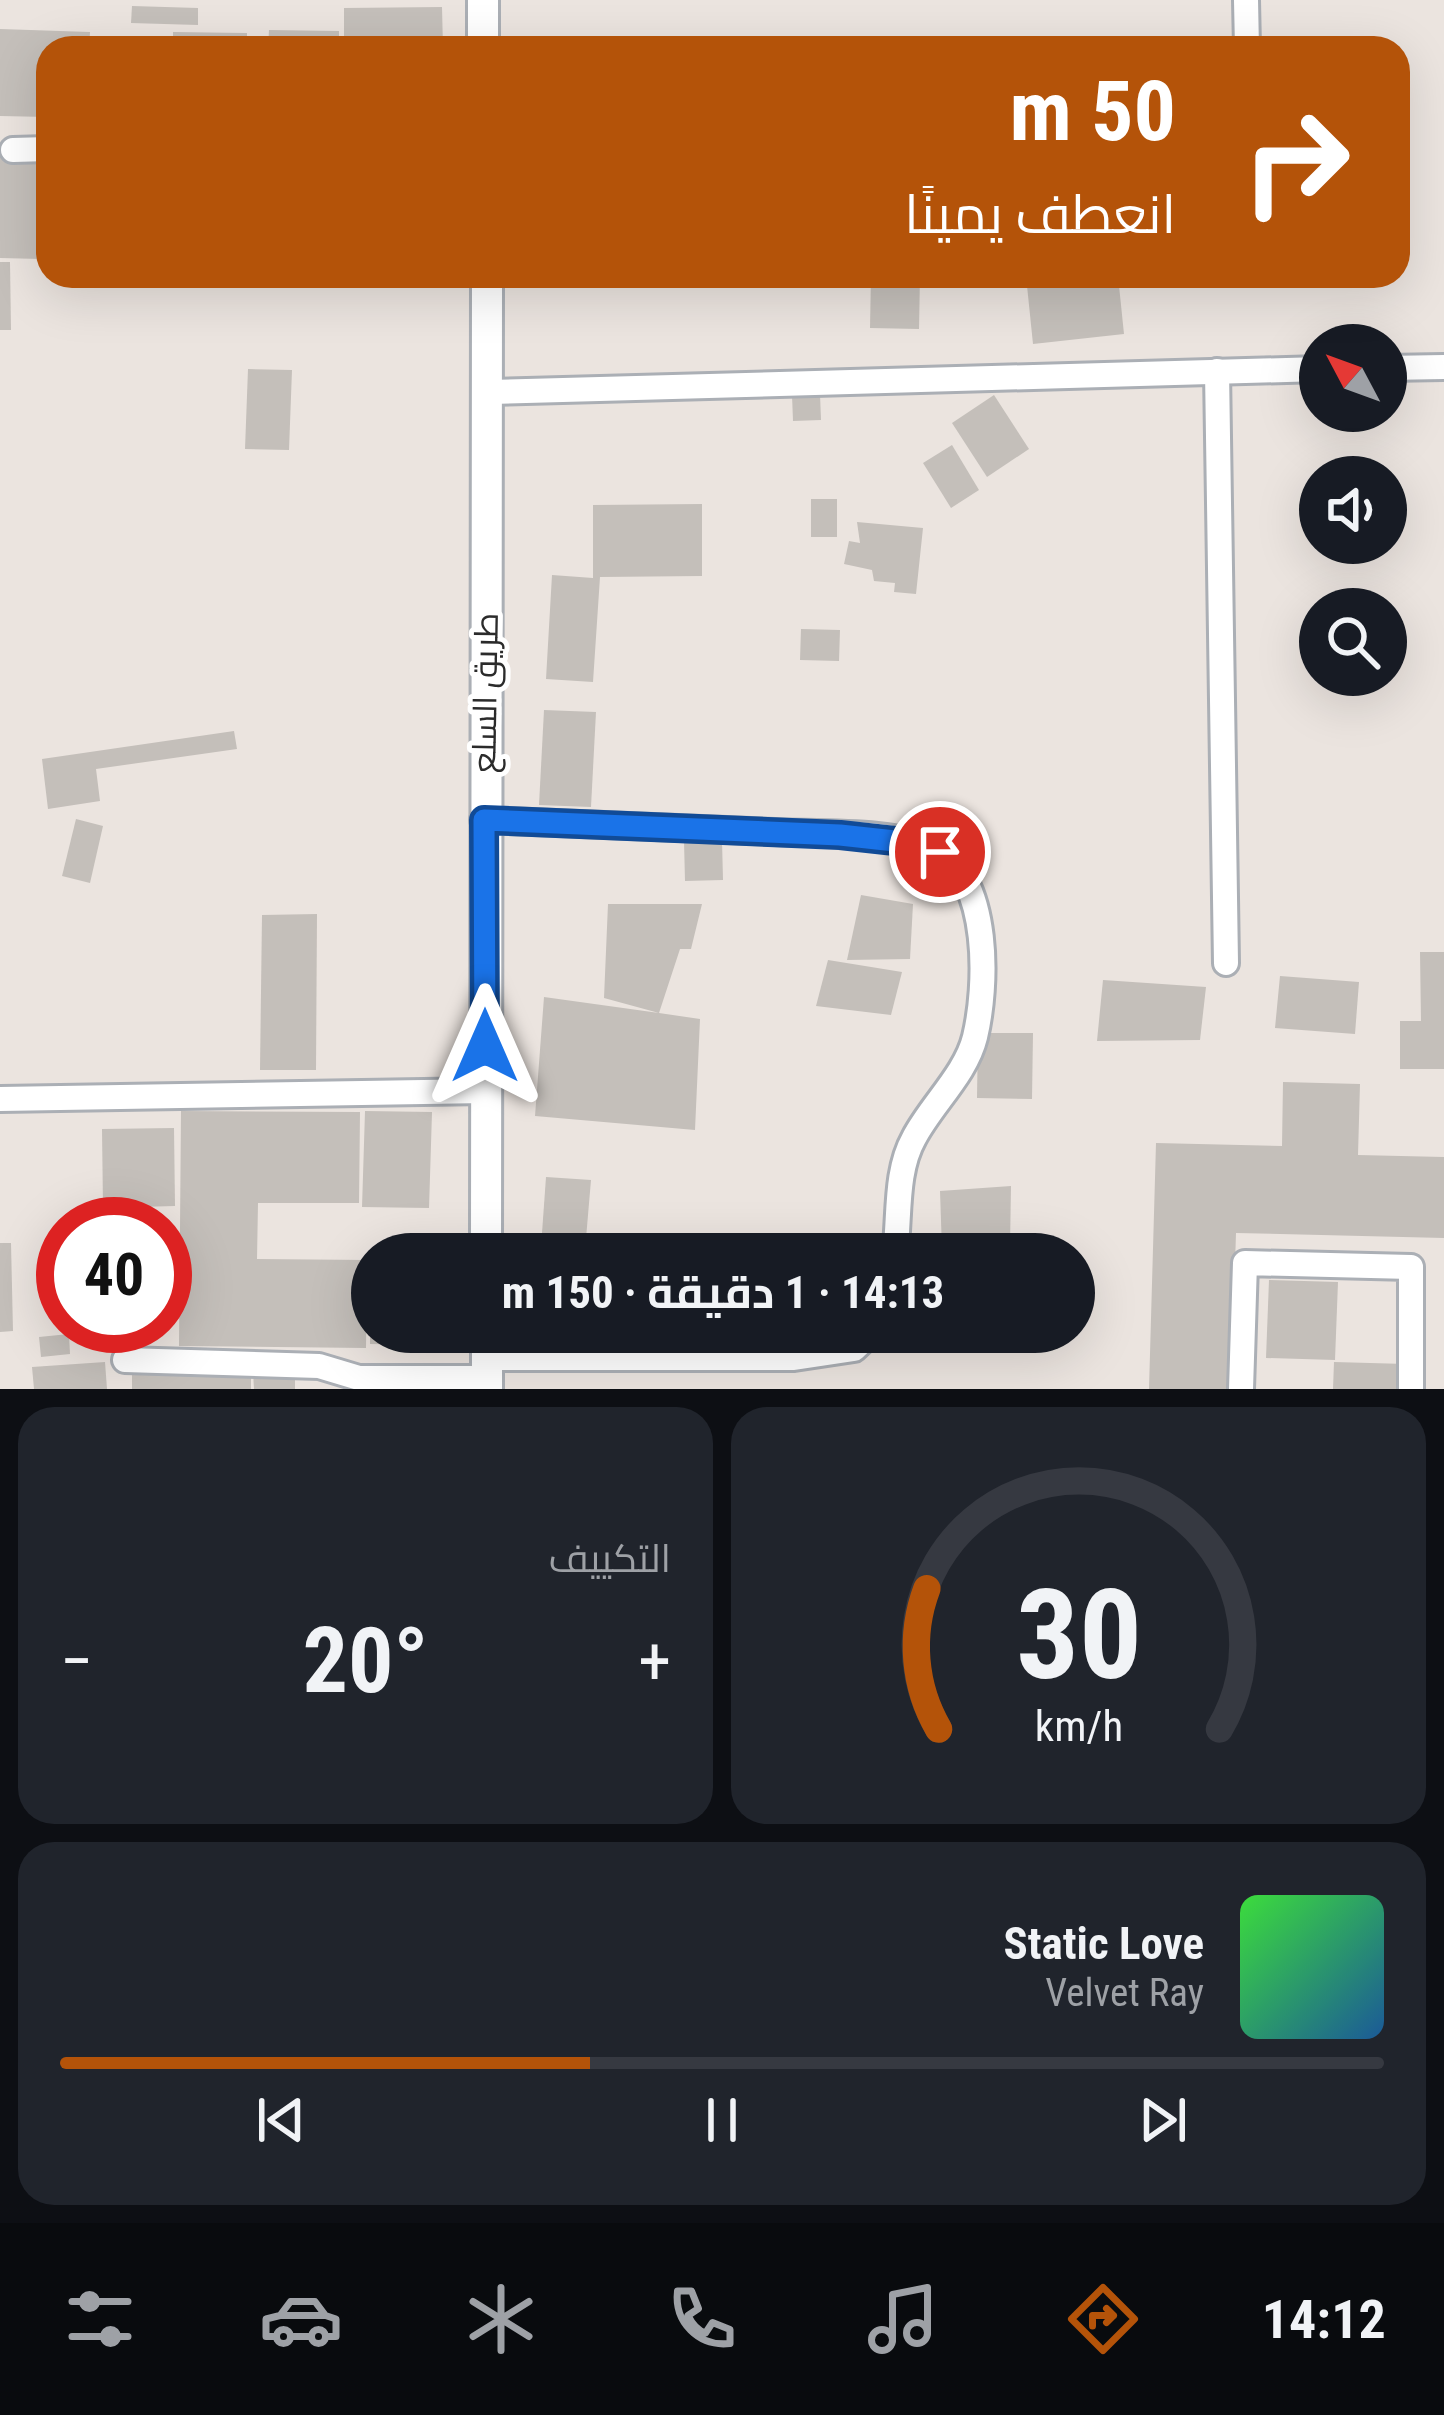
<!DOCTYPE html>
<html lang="ar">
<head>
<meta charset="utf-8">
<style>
	body { margin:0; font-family:"Roboto Condensed",Cairo,sans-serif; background:#20242c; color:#f1f3f6; direction:rtl; height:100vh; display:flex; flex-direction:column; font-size:45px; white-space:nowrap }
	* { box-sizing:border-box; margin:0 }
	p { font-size:39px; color:#9ea1a6 }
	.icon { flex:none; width:66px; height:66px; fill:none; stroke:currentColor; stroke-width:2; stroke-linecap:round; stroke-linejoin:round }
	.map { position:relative; height:1389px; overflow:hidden; direction:ltr }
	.details { display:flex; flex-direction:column; gap:18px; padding:18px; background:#0d0f14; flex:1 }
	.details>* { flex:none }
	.guide { position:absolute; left:36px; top:36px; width:1374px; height:252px; border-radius:36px; box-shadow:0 12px 48px #0002; direction:rtl; background:#b45309; color:#fff; overflow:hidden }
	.needle { width:78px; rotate:311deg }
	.tools { position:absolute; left:1299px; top:324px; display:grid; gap:24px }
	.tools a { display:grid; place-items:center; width:108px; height:108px; border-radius:50%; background:#171b24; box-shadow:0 12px 48px #0002; font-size:60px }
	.speed { position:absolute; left:36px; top:1197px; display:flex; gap:24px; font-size:60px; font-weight:700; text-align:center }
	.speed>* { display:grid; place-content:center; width:156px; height:156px; border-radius:50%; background:#171b24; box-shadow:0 12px 48px #0002; line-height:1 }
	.speed .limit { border:18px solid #d22; background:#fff; color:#111 }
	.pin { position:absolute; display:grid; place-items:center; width:102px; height:102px; color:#fff; margin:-51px; border:6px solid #fff; border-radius:50%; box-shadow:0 3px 12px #0007 }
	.me { position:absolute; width:132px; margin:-66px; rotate:0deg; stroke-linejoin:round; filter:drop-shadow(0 0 9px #0008) }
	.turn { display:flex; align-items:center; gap:42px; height:252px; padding:0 36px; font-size:54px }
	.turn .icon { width:156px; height:156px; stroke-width:2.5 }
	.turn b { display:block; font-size:84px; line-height:102px }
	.big { font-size:90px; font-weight:700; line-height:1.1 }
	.details .widget { flex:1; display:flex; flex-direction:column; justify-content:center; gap:18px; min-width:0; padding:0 42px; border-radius:36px; background:#20242c }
	.details .dial { align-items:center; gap:0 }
	.dial svg { height:312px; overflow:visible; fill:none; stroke:#363941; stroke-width:7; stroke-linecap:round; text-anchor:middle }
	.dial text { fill:#f1f3f6; stroke:none }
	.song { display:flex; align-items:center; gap:36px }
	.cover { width:144px; height:144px; border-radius:18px; background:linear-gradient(135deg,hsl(120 70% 55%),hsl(210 70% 35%)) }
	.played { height:12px; border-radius:6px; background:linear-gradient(90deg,#b45309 40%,#363941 40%) }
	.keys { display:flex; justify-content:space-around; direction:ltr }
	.heat { display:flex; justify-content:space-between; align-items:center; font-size:66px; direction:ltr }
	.details .tiles { flex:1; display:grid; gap:18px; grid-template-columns:1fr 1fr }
	.widget:last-child { grid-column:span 2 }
	.trip { position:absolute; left:351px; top:1233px; width:744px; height:120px; border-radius:60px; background:#171b24; box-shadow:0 12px 48px #0002; font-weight:700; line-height:120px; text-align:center; direction:rtl }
	.tabs { display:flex; height:192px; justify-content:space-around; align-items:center; background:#090b0e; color:#9ea1a6 }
	.tabs .icon { width:84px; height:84px }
	.tabs .active { color:#b45309 }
	.tabs b { font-size:54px; color:#f1f3f6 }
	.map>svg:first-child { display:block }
	.building { fill:#c4bfba }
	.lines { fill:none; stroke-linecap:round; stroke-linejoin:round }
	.minor-casing { stroke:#abafb5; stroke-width:30 }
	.tertiary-casing { stroke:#abafb5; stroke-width:36 }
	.minor { stroke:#fff; stroke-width:24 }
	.tertiary { stroke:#fff; stroke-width:30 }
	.route-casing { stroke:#114b97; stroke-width:30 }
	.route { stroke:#1a73e8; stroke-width:21 }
	.labels { text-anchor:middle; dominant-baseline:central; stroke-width:10; stroke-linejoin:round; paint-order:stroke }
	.street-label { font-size:33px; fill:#2b2b2b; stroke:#fff }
</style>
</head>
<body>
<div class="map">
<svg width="1444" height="1389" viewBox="0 0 1444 1389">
	<rect width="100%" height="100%" fill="#ebe4df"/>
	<g class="building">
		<path d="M132,6l66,2v17l-67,-2z"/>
		<path d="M442,7l1,41h-99v-40z"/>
		<path d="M0,29l90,3 -1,16h-41v69l-48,-1z"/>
		<path d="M269,30l70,1v17h-71z"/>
		<path d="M173,32l74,1v15h-74z"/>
		<path d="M0,154h43l-2,105 -41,-1z"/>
		<path d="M0,262h10l1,68h-11z"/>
		<path d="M871,276h49l-1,53 -49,-1z"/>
		<path d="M1026,276h92l6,58 -91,10z"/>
		<path d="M248,369l44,1 -3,80 -44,-1z"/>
		<path d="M820,394l1,26 -28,1 -1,-26z"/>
		<path d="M994,395l35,54 -42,28 -35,-54z"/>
		<path d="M952,445l27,45 -28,18 -28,-45z"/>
		<rect x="811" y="499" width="26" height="38"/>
		<path d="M702,504v72l-102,1 -7,105 -47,-3 6,-104 41,3v-73z"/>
		<path d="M857,522l66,6 -7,66 -22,-2 1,-9 -21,-2 -2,-11 -28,-6 5,-23 11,2z"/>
		<path d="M801,629l39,1 -1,31 -39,-1z"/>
		<path d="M544,710l52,2 -5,95 -52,-2z"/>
		<path d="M234,731l3,18 -141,20 4,32 -52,8 -6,-50z"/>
		<path d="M76,819l27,7 -13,57 -28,-7z"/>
		<path d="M722,840l1,40 -38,1 -1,-40z"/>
		<path d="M861,895l52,9 -3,55 -63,1z"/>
		<path d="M608,904h94l-11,45h-11l-21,64 41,6 -5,111 -160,-14 9,-119 115,16 -55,-15z"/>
		<path d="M317,914l-1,156h-56l2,-155z"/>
		<path d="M1420,952h24v117h-44v-48h21z"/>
		<path d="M828,960l74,12 -11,43 -75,-9z"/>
		<path d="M1280,976l79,6 -4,52 -80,-6z"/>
		<path d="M1103,980l103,7 -6,53 -103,1z"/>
		<path d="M978,1033h55l-1,66 -55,-1z"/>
		<path d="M1283,1082l77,2 -2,71 86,2v81l-208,-5 -5,156h-82l7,-246 126,3z"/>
		<path d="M181,1111l179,1 -1,91h-101l-1,56 110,1 -1,88 -187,-2z"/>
		<path d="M365,1111l67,1 -3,96 -67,-1z"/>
		<path d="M174,1128l1,78 -72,2 -1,-79z"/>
		<path d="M546,1177l45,3 -6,70 -44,-3z"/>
		<path d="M1011,1186l-1,60 -68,4 -2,-59z"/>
		<path d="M0,1243h11l2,88 -13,1z"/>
		<path d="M1269,1280l69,2 -3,78 -69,-2z"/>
		<path d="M370,1332h50v13l-50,-1z"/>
		<path d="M69,1334l1,20 -29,3 -2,-20z"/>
		<path d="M105,1362l2,27h-73l-2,-22z"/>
		<path d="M1334,1362l72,2 -1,25h-72z"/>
		<path d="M132,1368l119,1v20h-119z"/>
		<path d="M295,1371v18h-41l-1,-17z"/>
	</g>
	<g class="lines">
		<defs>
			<g id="minor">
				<path d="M1246,0l1,48"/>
				<path d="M13,150l35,-1"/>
				<path d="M1386,368l58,-1"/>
				<path d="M1217,371l9,592"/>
				<path d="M489,392l831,-23"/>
				<path d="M483,820c98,4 195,8 292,12 43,2 126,-2 162,19 54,30 50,136 38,186 -9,37 -44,68 -61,101 -19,34 -14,78 -19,116"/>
				<path d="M0,1099l485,-8"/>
				<path d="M487,1358h307l60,-9 18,-17"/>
				<path d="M125,1360l194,6 40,12h127"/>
				<path d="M1241,1389l4,-126 166,4v122"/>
			</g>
			<g id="tertiary">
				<path d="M483,48v-48"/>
				<path d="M486,1254l1,-978"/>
				<path d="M487,1332v57"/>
			</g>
		</defs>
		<use href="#minor" class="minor-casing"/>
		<use href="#tertiary" class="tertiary-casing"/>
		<use href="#minor" class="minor"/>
		<use href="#tertiary" class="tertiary"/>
	</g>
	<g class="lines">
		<defs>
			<path id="route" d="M485,1046l-1,-226 356,15 73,8 27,9"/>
		</defs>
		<use href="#route" class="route-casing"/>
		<use href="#route" class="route"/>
	</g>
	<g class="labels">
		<g class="street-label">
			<text transform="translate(485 693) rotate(-89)">طريق السلع</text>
		</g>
	</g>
</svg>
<div class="tools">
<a><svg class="needle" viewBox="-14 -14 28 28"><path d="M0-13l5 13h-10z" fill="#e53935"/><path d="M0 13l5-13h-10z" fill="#9ea1a6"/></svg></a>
<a><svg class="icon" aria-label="sound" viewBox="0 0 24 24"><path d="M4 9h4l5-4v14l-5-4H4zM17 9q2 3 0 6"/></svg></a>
<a><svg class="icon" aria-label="search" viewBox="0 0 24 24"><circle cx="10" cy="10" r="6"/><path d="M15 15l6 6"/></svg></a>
</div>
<div class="speed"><div class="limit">40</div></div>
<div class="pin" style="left:940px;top:852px;background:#d93025"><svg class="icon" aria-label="arrive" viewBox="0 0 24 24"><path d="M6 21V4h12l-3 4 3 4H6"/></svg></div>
<svg class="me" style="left:485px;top:1046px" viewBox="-20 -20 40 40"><path d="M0-17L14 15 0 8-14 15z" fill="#1a73e8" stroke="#fff" stroke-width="4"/></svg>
<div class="trip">14:13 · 1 دقيقة · 150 m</div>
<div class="guide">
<div class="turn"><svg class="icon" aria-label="right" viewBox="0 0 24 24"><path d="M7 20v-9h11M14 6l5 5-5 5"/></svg><div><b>50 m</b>انعطف يمينًا</div></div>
</div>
</div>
<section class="details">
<div class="tiles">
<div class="widget dial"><svg viewBox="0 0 100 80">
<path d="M14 69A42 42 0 1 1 86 69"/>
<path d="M14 69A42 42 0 0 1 11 33" stroke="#b45309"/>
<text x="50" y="56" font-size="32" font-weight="700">30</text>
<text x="50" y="72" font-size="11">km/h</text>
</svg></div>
<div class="widget"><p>التكييف</p>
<div class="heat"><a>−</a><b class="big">20°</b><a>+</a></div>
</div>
<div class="widget">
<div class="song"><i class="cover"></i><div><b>Static Love</b><p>Velvet Ray</p></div></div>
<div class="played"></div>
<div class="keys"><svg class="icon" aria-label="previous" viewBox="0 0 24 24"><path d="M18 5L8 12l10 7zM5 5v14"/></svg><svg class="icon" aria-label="pause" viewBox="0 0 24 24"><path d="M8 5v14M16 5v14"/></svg><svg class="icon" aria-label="next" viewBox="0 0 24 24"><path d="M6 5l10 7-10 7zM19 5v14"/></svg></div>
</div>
</div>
</section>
<nav class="tabs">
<b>14:12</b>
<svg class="icon active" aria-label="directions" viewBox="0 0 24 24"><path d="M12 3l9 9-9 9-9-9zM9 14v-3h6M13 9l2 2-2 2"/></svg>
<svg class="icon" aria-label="music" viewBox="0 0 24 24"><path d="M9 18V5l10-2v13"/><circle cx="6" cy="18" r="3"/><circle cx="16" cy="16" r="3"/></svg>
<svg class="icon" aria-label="phone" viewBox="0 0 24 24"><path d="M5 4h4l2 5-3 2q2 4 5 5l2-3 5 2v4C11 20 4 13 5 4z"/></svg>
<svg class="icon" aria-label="climate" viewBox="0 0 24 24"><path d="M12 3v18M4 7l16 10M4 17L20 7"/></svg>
<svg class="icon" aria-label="car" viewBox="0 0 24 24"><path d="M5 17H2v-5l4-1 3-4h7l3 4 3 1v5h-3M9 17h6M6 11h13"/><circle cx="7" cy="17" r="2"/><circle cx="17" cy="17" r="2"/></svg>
<svg class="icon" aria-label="filters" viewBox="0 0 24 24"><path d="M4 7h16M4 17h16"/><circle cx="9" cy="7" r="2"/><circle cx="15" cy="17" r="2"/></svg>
</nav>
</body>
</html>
